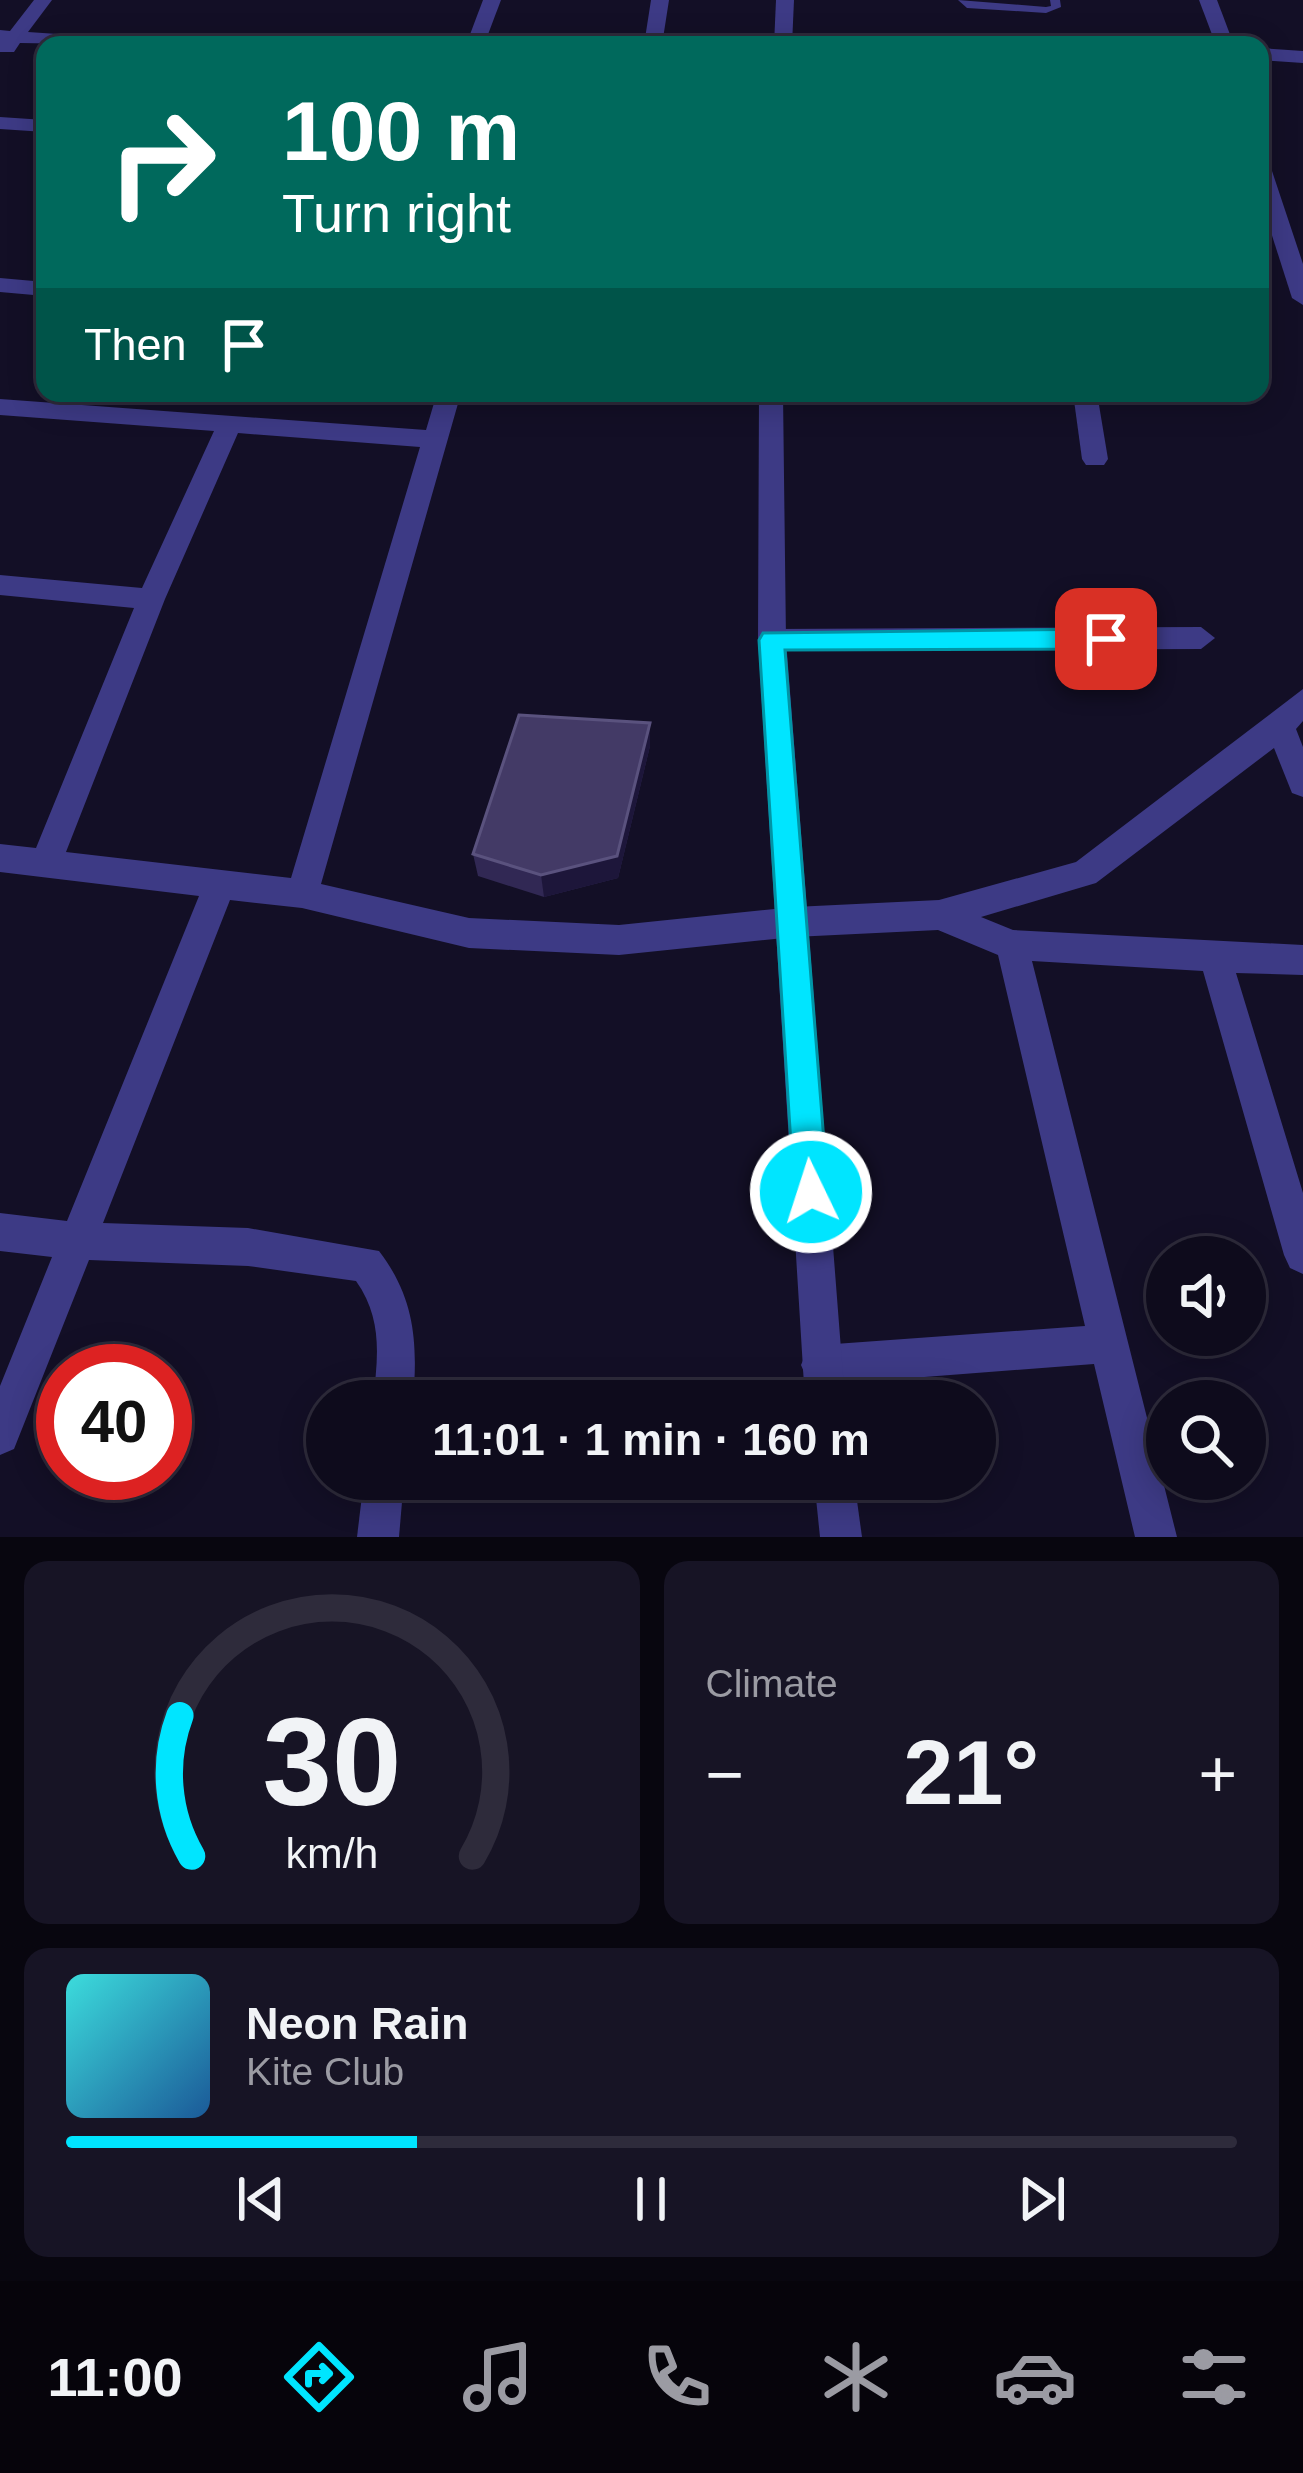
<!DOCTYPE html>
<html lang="en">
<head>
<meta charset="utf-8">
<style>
	body { margin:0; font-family:Arial,sans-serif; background:#171425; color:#f1f3f6; height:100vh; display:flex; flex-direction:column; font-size:45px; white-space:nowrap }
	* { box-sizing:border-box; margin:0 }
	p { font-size:39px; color:#9b9ba3 }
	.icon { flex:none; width:66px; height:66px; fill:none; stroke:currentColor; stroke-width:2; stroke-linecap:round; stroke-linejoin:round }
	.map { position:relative; height:1537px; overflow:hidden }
	.panel { display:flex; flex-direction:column; gap:24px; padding:24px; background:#08060f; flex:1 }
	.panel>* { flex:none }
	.guide { position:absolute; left:36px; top:36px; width:1233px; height:366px; border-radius:24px; box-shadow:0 6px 30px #0003,0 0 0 3px #2e2b3b; background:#00695c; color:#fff; overflow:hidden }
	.fabs { position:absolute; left:1146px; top:1236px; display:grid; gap:24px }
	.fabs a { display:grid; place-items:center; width:120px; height:120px; border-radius:50%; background:#0e0b1c; box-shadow:0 6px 30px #0003,0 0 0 3px #2e2b3b; font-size:60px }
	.speed { position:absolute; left:36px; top:1344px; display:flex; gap:24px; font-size:60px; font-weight:700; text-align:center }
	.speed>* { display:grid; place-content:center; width:156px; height:156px; border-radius:50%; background:#0e0b1c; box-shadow:0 6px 30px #0003,0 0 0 3px #2e2b3b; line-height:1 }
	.speed .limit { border:18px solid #d22; background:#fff; color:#111 }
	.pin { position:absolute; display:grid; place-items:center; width:102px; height:102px; color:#fff; margin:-51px; border-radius:24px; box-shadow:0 6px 18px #0006 }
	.me { position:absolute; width:132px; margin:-66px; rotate:356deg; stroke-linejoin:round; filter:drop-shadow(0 0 9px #0008) }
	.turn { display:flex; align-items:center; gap:42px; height:252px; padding:0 48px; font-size:54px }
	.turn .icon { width:156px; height:156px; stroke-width:2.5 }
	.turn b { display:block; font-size:84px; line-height:102px }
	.then { display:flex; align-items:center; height:114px; padding:0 48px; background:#0003; gap:24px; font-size:45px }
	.big { font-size:90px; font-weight:700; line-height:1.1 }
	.panel .tile { flex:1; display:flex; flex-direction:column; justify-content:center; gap:18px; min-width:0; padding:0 42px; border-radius:24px; background:#171425 }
	.panel .dial { align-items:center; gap:0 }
	.dial svg { height:312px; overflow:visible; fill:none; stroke:#2e2b3b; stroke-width:7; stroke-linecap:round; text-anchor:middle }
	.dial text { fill:#f1f3f6; stroke:none }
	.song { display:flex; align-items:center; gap:36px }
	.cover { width:144px; height:144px; border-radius:18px; background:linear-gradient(135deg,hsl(180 70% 55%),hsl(210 70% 35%)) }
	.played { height:12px; border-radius:6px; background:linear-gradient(90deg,#00e5ff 30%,#2e2b3b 30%) }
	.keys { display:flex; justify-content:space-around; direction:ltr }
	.heat { display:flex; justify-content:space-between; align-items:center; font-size:66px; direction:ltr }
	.panel .tiles { flex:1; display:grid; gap:24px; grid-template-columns:1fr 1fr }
	.tile:last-child { grid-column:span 2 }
	.trip { position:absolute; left:306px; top:1380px; width:690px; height:120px; border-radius:60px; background:#0e0b1c; box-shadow:0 6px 30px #0003,0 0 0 3px #2e2b3b; font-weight:700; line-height:120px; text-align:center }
	.tabs { display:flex; height:192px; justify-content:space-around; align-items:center; background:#06040b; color:#9b9ba3 }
	.tabs .icon { width:84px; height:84px }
	.tabs .selected { color:#00e5ff }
	.tabs b { font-size:54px; color:#f1f3f6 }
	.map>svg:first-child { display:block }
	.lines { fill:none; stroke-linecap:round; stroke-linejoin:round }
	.service { fill:#3d3a85; fill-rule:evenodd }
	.minor { fill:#3d3a85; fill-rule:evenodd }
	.tertiary { fill:#3d3a85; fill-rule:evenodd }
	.wall { fill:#312854 }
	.shaded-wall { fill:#1d163a }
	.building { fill:#433a66; stroke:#5a527e; stroke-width:3 }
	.route { fill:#00e5ff; stroke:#0095a6; stroke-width:3 }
</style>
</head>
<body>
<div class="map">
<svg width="1303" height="1537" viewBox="0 0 1303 1537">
	<rect width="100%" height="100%" fill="#130f26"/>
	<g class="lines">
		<path class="service" d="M958,0l88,7 5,-1 -1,-6h10l1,7 -15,6 -79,-5z"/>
		<g class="minor">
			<path d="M34,0h18l-24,32 104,7 9,6 -121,-2 -6,9h-14v-22l10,1z"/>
			<path d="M483,0h18l-17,45h-18z"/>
			<path d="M651,0h18l-7,45h-18z"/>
			<path d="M1199,0h18l17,45h-18z"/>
			<path d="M1260,48l43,3v12l-43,-3z"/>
			<path d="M0,117l45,3v12l-45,-3z"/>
			<path d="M1260,159l10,6 33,99v41l-11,-7 -32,-100z"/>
			<path d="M0,278l45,4v14l-45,-4z"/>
			<path d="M437,393h24l-140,491 148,34 150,7 175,-18 145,-7 137,-38 227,-173v32l-7,8 7,18v50l-11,-4 -18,-45 -178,135 -115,34 32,13 290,15v30l-67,-2 67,220v81l-13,-6 -6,-13 -81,-284 -171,-10 145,576h-42l-41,-173 -273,21 -14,-6 -6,-14 6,-14 14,-6 264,-19 -87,-371 -60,-25 -144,7 -175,18 -150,-7 -167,-40 -72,-8 -127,323 145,5 131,23c36,47 39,92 34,150h-40c5,-44 10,-82 -17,-120l-108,-15 -159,-6 -75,189 -14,6v-69l52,-129 -52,-6v-38l67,8 132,-325 -199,-24v-28l36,4 98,-240 -134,-13v-20l142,13 72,-157 -214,-16v-16l426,31zM238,433l182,14 -129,431 -225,-26 99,-253z"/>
			<path d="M1073,393h24l11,66 -4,6h-18l-4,-6z"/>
			<path d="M1201,627l14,11 -14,11 -429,2 -14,-11 14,-11z"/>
			<path d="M364,1479h40l-5,58h-42z"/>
		</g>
		<g class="tertiary">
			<path d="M776,0h18l-2,45h-18z"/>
			<path d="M759,393h24l3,247 59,761h-40l-47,-761z"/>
			<path d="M814,1479h40l8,58h-42z"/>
		</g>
	</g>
	<path class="wall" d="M650,723v23l-32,132 -74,19 -66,-21 -5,-22z"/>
	<path class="shaded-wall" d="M650,723v23l-32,132 -74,19 -3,-22z"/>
	<path class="building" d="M519,715l131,8 -33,133 -76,19 -68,-21z"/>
	<path class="route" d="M1106,629l12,10 -12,10 -321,1 43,542 -5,12 -12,5 -12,-5 -5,-12 -35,-552 4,-7z"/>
</svg>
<div class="fabs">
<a><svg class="icon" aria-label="sound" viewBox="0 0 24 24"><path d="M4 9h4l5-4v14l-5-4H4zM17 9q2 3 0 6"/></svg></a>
<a><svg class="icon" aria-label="search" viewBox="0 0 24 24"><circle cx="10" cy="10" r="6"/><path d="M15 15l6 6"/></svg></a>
</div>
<div class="speed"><div class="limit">40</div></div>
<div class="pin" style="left:1106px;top:639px;background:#d93025"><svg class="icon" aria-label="arrive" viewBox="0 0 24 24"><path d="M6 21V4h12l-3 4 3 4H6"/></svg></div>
<svg class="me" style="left:811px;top:1192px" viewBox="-20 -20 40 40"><circle r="17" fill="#00e5ff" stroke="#fff" stroke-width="3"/><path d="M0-11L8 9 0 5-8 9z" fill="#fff"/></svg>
<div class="trip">11:01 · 1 min · 160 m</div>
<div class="guide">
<div class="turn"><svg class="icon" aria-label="right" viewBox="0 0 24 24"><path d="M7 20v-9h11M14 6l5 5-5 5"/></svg><div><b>100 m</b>Turn right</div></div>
<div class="then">Then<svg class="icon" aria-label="arrive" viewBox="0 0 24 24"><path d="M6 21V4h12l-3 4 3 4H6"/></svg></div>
</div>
</div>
<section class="panel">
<div class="tiles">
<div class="tile dial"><svg viewBox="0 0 100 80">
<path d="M14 69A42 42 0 1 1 86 69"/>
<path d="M14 69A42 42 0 0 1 11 33" stroke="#00e5ff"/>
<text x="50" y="56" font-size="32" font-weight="700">30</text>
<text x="50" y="72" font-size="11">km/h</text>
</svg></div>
<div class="tile"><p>Climate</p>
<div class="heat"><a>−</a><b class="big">21°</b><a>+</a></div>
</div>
<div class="tile">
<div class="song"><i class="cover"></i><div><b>Neon Rain</b><p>Kite Club</p></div></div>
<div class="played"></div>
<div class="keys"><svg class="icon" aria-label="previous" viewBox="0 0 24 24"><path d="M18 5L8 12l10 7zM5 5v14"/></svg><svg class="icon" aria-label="pause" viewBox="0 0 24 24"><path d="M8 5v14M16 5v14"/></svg><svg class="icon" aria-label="next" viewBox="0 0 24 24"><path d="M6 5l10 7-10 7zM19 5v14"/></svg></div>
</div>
</div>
</section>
<nav class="tabs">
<b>11:00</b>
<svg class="icon selected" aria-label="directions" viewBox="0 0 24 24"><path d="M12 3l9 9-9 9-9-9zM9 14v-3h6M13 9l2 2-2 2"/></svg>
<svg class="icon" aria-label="music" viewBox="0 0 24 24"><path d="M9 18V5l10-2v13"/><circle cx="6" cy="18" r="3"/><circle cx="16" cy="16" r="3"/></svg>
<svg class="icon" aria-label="phone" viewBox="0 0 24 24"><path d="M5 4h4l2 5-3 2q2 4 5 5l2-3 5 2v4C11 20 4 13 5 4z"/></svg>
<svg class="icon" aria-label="climate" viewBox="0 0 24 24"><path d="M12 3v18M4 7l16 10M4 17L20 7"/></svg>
<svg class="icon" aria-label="car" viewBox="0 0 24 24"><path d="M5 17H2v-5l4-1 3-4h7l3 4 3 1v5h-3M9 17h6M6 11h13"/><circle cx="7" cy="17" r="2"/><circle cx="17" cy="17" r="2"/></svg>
<svg class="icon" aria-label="filters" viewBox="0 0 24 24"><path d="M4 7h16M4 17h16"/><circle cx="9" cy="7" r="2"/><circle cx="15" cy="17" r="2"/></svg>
</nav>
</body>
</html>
